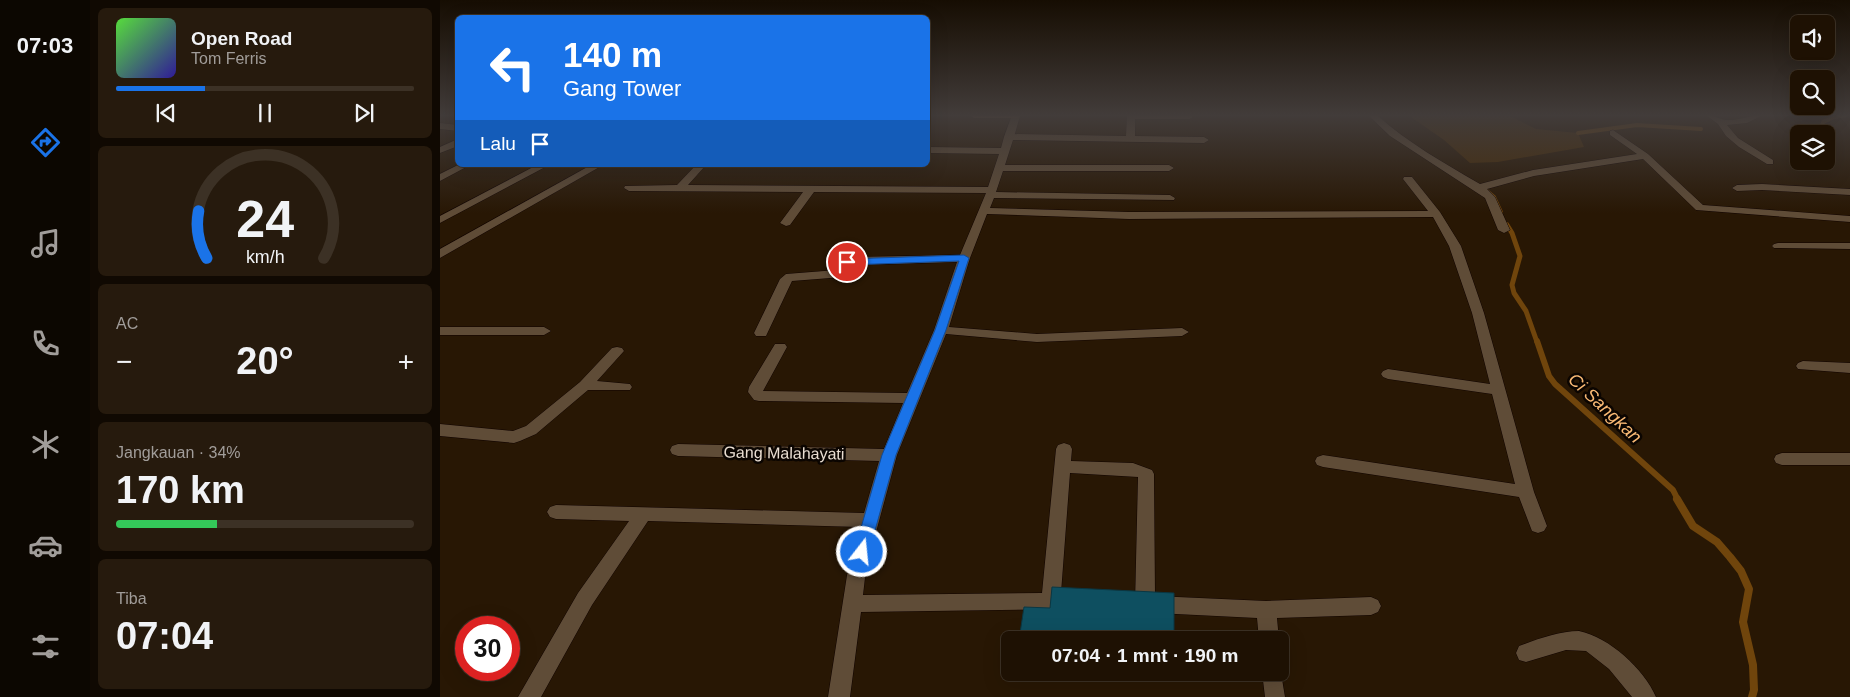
<!DOCTYPE html>
<html lang="id">
<head>
<meta charset="utf-8">
<style>
	body { margin:0; font-family:Helvetica,sans-serif; background:#261a0d; color:#f1f3f6; height:100vh; display:flex; flex-direction:column; font-size:19px; white-space:nowrap }
	* { box-sizing:border-box; margin:0 }
	p { font-size:16px; color:#a19d9a }
	.icon { flex:none; width:28px; height:28px; fill:none; stroke:currentColor; stroke-width:2; stroke-linecap:round; stroke-linejoin:round }
	.map { position:relative; flex:1; overflow:hidden }
	.drawer { display:flex; flex-direction:column; gap:8px; padding:8px; background:#100902; width:350px }
	.drawer>* { flex:none }
	.banner { position:absolute; left:15px; top:15px; width:475px; height:152px; border-radius:8px; box-shadow:0 5px 20px #0002,0 0 0 1px #3c3125; background:#1a73e8; color:#fff; overflow:hidden }
	.buttons { position:absolute; left:1350px; top:15px; display:grid; gap:10px }
	.buttons a { display:grid; place-items:center; width:45px; height:45px; border-radius:8px; background:#1e1103; box-shadow:0 5px 20px #0002,0 0 0 1px #3c3125; font-size:25px }
	.speed { position:absolute; left:15px; top:616px; display:flex; gap:10px; font-size:25px; font-weight:700; text-align:center }
	.speed>* { display:grid; place-content:center; width:65px; height:65px; border-radius:50%; background:#1e1103; box-shadow:0 5px 20px #0002,0 0 0 1px #3c3125; line-height:1 }
	.speed .limit { border:8px solid #d22; background:#fff; color:#111 }
	.pin { position:absolute; display:grid; place-items:center; width:42px; height:42px; color:#fff; margin:-21px; border:2px solid #fff; border-radius:50%; box-shadow:0 1px 5px #0007 }
	.me { position:absolute; width:55px; margin:-28px; rotate:16deg; stroke-linejoin:round; filter:drop-shadow(0 0 4px #0008) }
	.turn { display:flex; align-items:center; gap:18px; height:105px; padding:0 25px; font-size:22px }
	.turn .icon { width:65px; height:65px; stroke-width:2.5 }
	.turn b { display:block; font-size:35px; line-height:42px }
	.then { display:flex; align-items:center; height:48px; padding:0 25px; background:#0003; gap:10px; font-size:19px }
	.big { font-size:38px; font-weight:700; line-height:1.1 }
	.drawer .card { flex:1; display:flex; flex-direction:column; justify-content:center; gap:8px; min-width:0; padding:0 18px; border-radius:8px; background:#261a0d }
	.drawer .dial { align-items:center; gap:0 }
	.dial svg { height:130px; overflow:visible; fill:none; stroke:#3c3125; stroke-width:7; stroke-linecap:round; text-anchor:middle }
	.dial text { fill:#f1f3f6; stroke:none }
	.song { display:flex; align-items:center; gap:15px }
	.cover { width:60px; height:60px; border-radius:8px; background:linear-gradient(135deg,hsl(110 70% 55%),hsl(250 70% 35%)) }
	.played { height:5px; border-radius:2px; background:linear-gradient(90deg,#1a73e8 30%,#3c3125 30%) }
	.keys { display:flex; justify-content:space-around; direction:ltr }
	.heat { display:flex; justify-content:space-between; align-items:center; font-size:28px; direction:ltr }
	.charge { height:8px; border-radius:4px; background:linear-gradient(90deg,#34c759 34%,#3c3125 0) }
	.trip { position:absolute; left:561px; top:631px; width:288px; height:50px; border-radius:8px; background:#1e1103; box-shadow:0 5px 20px #0002,0 0 0 1px #3c3125; font-weight:700; line-height:50px; text-align:center }
	main { display:flex; flex:1; min-height:0 }
	.tab-bar { display:flex; flex-direction:column; width:90px; justify-content:space-around; align-items:center; background:#0c0701; color:#a19d9a }
	.tab-bar .icon { width:35px; height:35px }
	.tab-bar .selected { color:#1a73e8 }
	.tab-bar b { font-size:22px; color:#f1f3f6 }
	.map>svg:first-child { display:block }
	.green { fill:#462a05 }
	.lines { fill:none; stroke-linecap:round; stroke-linejoin:round }
	.stream-far3 { stroke:#70450c; stroke-width:4 }
	.stream-far2 { stroke:#70450c; stroke-width:5 }
	.stream-far1 { stroke:#70450c; stroke-width:6 }
	.stream { stroke:#70450c; stroke-width:8 }
	.minor-casing { stroke:#100300; stroke-width:1 }
	.tertiary-casing { stroke:#100300; stroke-width:1 }
	.secondary-casing { stroke:#100300; stroke-width:1 }
	.minor { fill:#5f4c37; fill-rule:evenodd }
	.tertiary { fill:#5f4c37; fill-rule:evenodd }
	.secondary { fill:#876743; fill-rule:evenodd }
	.wall { fill:#0c4453 }
	.building { fill:#0e4f60; stroke:#0a3743 }
	.route { fill:#1a73e8; stroke:#114b97 }
	.labels { text-anchor:middle; dominant-baseline:central; stroke-width:5; stroke-linejoin:round; paint-order:stroke }
	.street-label { font-size:16px; fill:#eaded2; stroke:#0b0501 }
	.water-label { font-size:18px; font-style:italic; fill:#f9b974; stroke:#0b0501 }
</style>
</head>
<body>
<main>
<nav class="tab-bar">
<b>07:03</b>
<svg class="icon selected" aria-label="directions" viewBox="0 0 24 24"><path d="M12 3l9 9-9 9-9-9zM9 14v-3h6M13 9l2 2-2 2"/></svg>
<svg class="icon" aria-label="music" viewBox="0 0 24 24"><path d="M9 18V5l10-2v13"/><circle cx="6" cy="18" r="3"/><circle cx="16" cy="16" r="3"/></svg>
<svg class="icon" aria-label="phone" viewBox="0 0 24 24"><path d="M5 4h4l2 5-3 2q2 4 5 5l2-3 5 2v4C11 20 4 13 5 4z"/></svg>
<svg class="icon" aria-label="climate" viewBox="0 0 24 24"><path d="M12 3v18M4 7l16 10M4 17L20 7"/></svg>
<svg class="icon" aria-label="car" viewBox="0 0 24 24"><path d="M5 17H2v-5l4-1 3-4h7l3 4 3 1v5h-3M9 17h6M6 11h13"/><circle cx="7" cy="17" r="2"/><circle cx="17" cy="17" r="2"/></svg>
<svg class="icon" aria-label="filters" viewBox="0 0 24 24"><path d="M4 7h16M4 17h16"/><circle cx="9" cy="7" r="2"/><circle cx="15" cy="17" r="2"/></svg>
</nav>
<section class="drawer">
<div class="card">
<div class="song"><i class="cover"></i><div><b>Open Road</b><p>Tom Ferris</p></div></div>
<div class="played"></div>
<div class="keys"><svg class="icon" aria-label="previous" viewBox="0 0 24 24"><path d="M18 5L8 12l10 7zM5 5v14"/></svg><svg class="icon" aria-label="pause" viewBox="0 0 24 24"><path d="M8 5v14M16 5v14"/></svg><svg class="icon" aria-label="next" viewBox="0 0 24 24"><path d="M6 5l10 7-10 7zM19 5v14"/></svg></div>
</div>
<div class="card dial"><svg viewBox="0 0 100 80">
<path d="M14 69A42 42 0 1 1 86 69"/>
<path d="M14 69A42 42 0 0 1 9 40" stroke="#1a73e8"/>
<text x="50" y="56" font-size="32" font-weight="700">24</text>
<text x="50" y="72" font-size="11">km/h</text>
</svg></div>
<div class="card"><p>AC</p>
<div class="heat"><a>−</a><b class="big">20°</b><a>+</a></div>
</div>
<div class="card"><p>Jangkauan · 34%</p><b class="big">170 km</b><div class="charge"></div></div>
<div class="card"><p>Tiba</p><b class="big">07:04</b></div>
</section>
<div class="map">
<svg width="1410" height="697" viewBox="0 0 1410 697">
	<rect width="100%" height="100%" fill="#281704"/>
	<path class="green" d="M968,115h100l28,14 42,4 6,14 -86,15 -28,1 -26,-23z"/>
	<g class="lines">
		<g class="stream-far3">
			<path d="M1380,132l3,-10 11,-5 12,-2"/>
			<path d="M1138,133l59,-8 64,4"/>
			<path d="M1042,187l12,10 7,15"/>
		</g>
		<path class="stream-far2" d="M1067,225l5,8 8,23 -8,29 2,8 12,18 11,31"/>
		<path class="stream-far1" d="M1097,341l12,35 6,8 118,106 5,10"/>
		<path class="stream" d="M1237,499l16,27 24,16 13,15 11,14 8,18 -6,33 10,43 1,25 -2,7"/>
		<defs>
			<g id="minor">
				<path d="M687,115h66l-1,3 -3,1h-54v17l69,1 5,3 -5,3 -191,-3 -8,25h164l5,3 -5,3h-166l-7,21 174,3 5,3 -1,2 -180,-2 -4,10 139,4 299,-1 -25,-32 1,-2h8l28,35 21,34 23,67 50,179 13,34 -3,5 -6,2 -6,-2 -13,-34 -196,-30 -6,-2 -2,-4 2,-4 6,-2 192,29 -23,-90 -104,-15 -5,-2 -2,-3 2,-3 5,-2 102,15 -18,-71 -23,-67 -16,-29 -304,2 -142,-5 -17,44 -21,69 88,7 145,-6 7,4 -7,4 -145,6 -91,-8 -49,121 -31,114 -3,26 179,-2 14,-144 2,-4 6,-2 6,2 2,4 -1,12 62,2 19,7 2,4 1,122 111,5 105,-4 7,3 3,6 -3,6 -7,3 -94,3 2,22h-20l-2,-22 -101,-5 -6,-2 -5,2 -7,-3 -3,-6 3,-127 -68,-4 -9,120 16,2 3,6 -3,6 -7,2 -209,3 -11,85h-22l20,-128 12,-42 -212,-6 -56,84 -51,92h-23l60,-104 51,-72 -73,-2 -6,-2 -3,-5 3,-5 6,-2 308,8 15,-52 -201,-5 -6,-2 -2,-4 2,-4 6,-2 206,5 19,-46 -144,-2 -5,-1 -6,-8 1,-5 26,-43h10l2,3 -24,44 144,2 27,-63 23,-68 -105,3 -6,11 -3,1 -51,4 -26,55h-10l-2,-3 26,-54 6,-5 51,-4 6,-11 8,-2 109,-2 26,-62 -172,-1 -24,33 -4,1 -6,-3 23,-31 -174,-1 -5,-3 1,-2 52,-1 19,-20h10l-18,20 300,2 11,-33 -71,-1v-6l73,1 3,-11 5,-3 117,2z"/>
				<path d="M928,115h9c31,28 67,48 103,69l53,-14 104,-16 -27,-19v-4l3,-1 35,24 55,51 147,11v6l-154,-12 -53,-51 -109,17 -47,13 8,8 15,33 -6,3 -6,-3 -13,-32 -95,-62z"/>
				<path d="M1266,115c9,0 12,4 20,5 12,1 24,-5 37,-5l-16,8 -20,2 11,13 35,22v4h-6l-28,-17 -13,-11 -8,-12z"/>
				<path d="M0,123l18,2v6l-18,-2z"/>
				<path d="M18,139v7l-18,7v-6z"/>
				<path d="M18,165h12l-30,16v-7z"/>
				<path d="M97,165h12l-109,58v-7z"/>
				<path d="M151,165h12l-163,93v-9z"/>
				<path d="M1322,184l88,5v6l-88,-5 -25,1 -5,-3 5,-3z"/>
				<path d="M1338,243h72v6l-76,-1 -2,-2 2,-2z"/>
				<path d="M0,327h104l7,4 -7,4h-104z"/>
				<path d="M177,347l5,1 2,3 -27,30 33,3 2,3 -2,3h-42l-52,44 -16,7 -6,2 -74,-7v-12l73,7 13,-5 54,-44 32,-34z"/>
				<path d="M1363,361l47,2v10l-52,-4 -2,-3 2,-3z"/>
				<path d="M1342,453h68v12h-68l-6,-2 -2,-4 2,-4z"/>
				<path d="M1139,631c30,6 65,38 77,66h-24l-23,-28 -23,-18 -20,-1 -40,12 -7,-2 -3,-7 3,-7c19,-7 40,-15 60,-15z"/>
				<path d="M840,667l5,30h-20l-3,-25h18z"/>
			</g>
			<path id="tertiary" d="M572,115l8,1 -6,21 -5,3 -5,-3z"/>
			<path id="secondary" d="M530,115h51l-4,3h-43z"/>
		</defs>
		<use href="#minor" class="minor-casing"/>
		<use href="#tertiary" class="tertiary-casing"/>
		<use href="#secondary" class="secondary-casing"/>
		<use href="#minor" class="minor"/>
		<use href="#tertiary" class="tertiary"/>
		<use href="#secondary" class="secondary"/>
	</g>
	<path class="wall" d="M580,672h154v8l-153,-3z"/>
	<path class="building" d="M612,587l122,6v47h-155l5,-33 26,1z"/>
	<linearGradient id="sky" x2="0" y2="1"><stop stop-color="#160d02"/><stop offset="0.54" stop-color="#423c3a"/><stop offset="1" stop-color="#423c3a" stop-opacity="0"/></linearGradient>
	<rect width="1410" height="213" fill="url(#sky)"/>
	<path class="route" d="M524,255l5,3 -23,72 -50,125 -27,97 -2,5 -5,2 -5,-2 -3,-5 28,-97 53,-125 24,-69 -112,4 -5,-3 5,-3z"/>
	<g class="labels">
		<g class="street-label">
			<text transform="translate(344 453) rotate(1)">Gang Malahayati</text>
		</g>
		<g class="water-label">
			<text transform="translate(1165 408) rotate(43)">Ci Sangkan</text>
		</g>
	</g>
</svg>
<div class="buttons">
<a><svg class="icon" aria-label="sound" viewBox="0 0 24 24"><path d="M4 9h4l5-4v14l-5-4H4zM17 9q2 3 0 6"/></svg></a>
<a><svg class="icon" aria-label="search" viewBox="0 0 24 24"><circle cx="10" cy="10" r="6"/><path d="M15 15l6 6"/></svg></a>
<a><svg class="icon" aria-label="layers" viewBox="0 0 24 24"><path d="M12 4l9 5-9 5-9-5zM3 14l9 5 9-5"/></svg></a>
</div>
<div class="speed"><div class="limit">30</div></div>
<div class="pin" style="left:407px;top:262px;background:#d93025"><svg class="icon" aria-label="arrive" viewBox="0 0 24 24"><path d="M6 21V4h12l-3 4 3 4H6"/></svg></div>
<svg class="me" style="left:422px;top:552px" viewBox="-20 -20 40 40"><circle r="17" fill="#1a73e8" stroke="#fff" stroke-width="3"/><path d="M0-11L8 9 0 5-8 9z" fill="#fff"/></svg>
<div class="trip">07:04 · 1 mnt · 190 m</div>
<div class="banner">
<div class="turn"><svg class="icon" aria-label="left" viewBox="0 0 24 24"><path d="M17 20v-9H6M10 6l-5 5 5 5"/></svg><div><b>140 m</b>Gang Tower</div></div>
<div class="then">Lalu<svg class="icon" aria-label="arrive" viewBox="0 0 24 24"><path d="M6 21V4h12l-3 4 3 4H6"/></svg></div>
</div>
</div>
</main>
</body>
</html>
